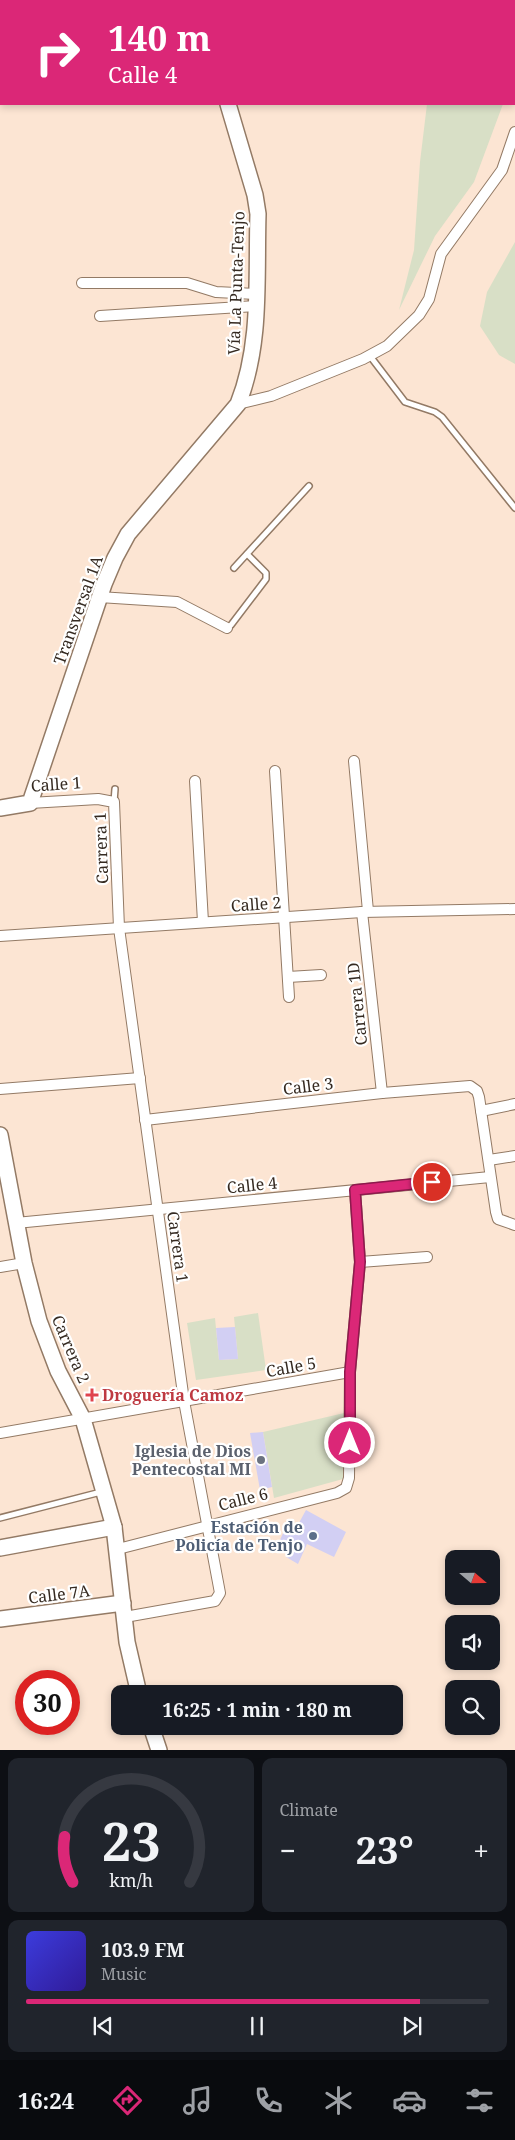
<!DOCTYPE html>
<html lang="en">
<head>
<meta charset="utf-8">
<style>
	body { margin:0; font-family:"Noto Serif",serif; background:#20242c; color:#f1f3f6; height:100vh; display:flex; flex-direction:column; font-size:19px; white-space:nowrap }
	* { box-sizing:border-box; margin:0 }
	p { font-size:16px; color:#9ea1a6 }
	.icon { flex:none; width:28px; height:28px; fill:none; stroke:currentColor; stroke-width:2; stroke-linecap:round; stroke-linejoin:round }
	.map { position:relative; height:1750px; overflow:hidden }
	.details { display:flex; flex-direction:column; gap:8px; padding:8px; background:#0d0f14; flex:1 }
	.details>* { flex:none }
	.hud { position:absolute; left:0px; top:0px; width:515px; height:105px; box-shadow:0 2px 8px #0003; background:#db2777; color:#fff; overflow:hidden }
	.needle { width:32px; rotate:110deg }
	.tools { position:absolute; left:445px; top:1550px; display:grid; gap:10px }
	.tools a { display:grid; place-items:center; width:55px; height:55px; border-radius:10px; background:#171b24; box-shadow:0 2px 8px #0003; font-size:25px }
	.speed { position:absolute; left:15px; top:1670px; display:flex; gap:10px; font-size:25px; font-weight:700; text-align:center }
	.speed>* { display:grid; place-content:center; width:65px; height:65px; border-radius:50%; background:#171b24; box-shadow:0 2px 8px #0003; line-height:1 }
	.speed .limit { border:8px solid #d22; background:#fff; color:#111 }
	.pin { position:absolute; display:grid; place-items:center; width:42px; height:42px; color:#fff; margin:-21px; border:2px solid #fff; border-radius:50%; box-shadow:0 1px 5px #0007 }
	.me { position:absolute; width:55px; margin:-28px; rotate:0deg; stroke-linejoin:round; filter:drop-shadow(0 0 4px #0008) }
	.turn { display:flex; align-items:center; gap:18px; height:105px; padding:0 25px; font-size:22px }
	.turn .icon { width:65px; height:65px; stroke-width:2.5 }
	.turn b { display:block; font-size:35px; line-height:42px }
	.big { font-size:38px; font-weight:700; line-height:1.1 }
	.details .card { flex:1; display:flex; flex-direction:column; justify-content:center; gap:8px; min-width:0; padding:0 18px; border-radius:10px; background:#20242c }
	.details .dial { align-items:center; gap:0 }
	.dial svg { height:130px; overflow:visible; fill:none; stroke:#363941; stroke-width:7; stroke-linecap:round; text-anchor:middle }
	.dial text { fill:#f1f3f6; stroke:none }
	.song { display:flex; align-items:center; gap:15px }
	.cover { width:60px; height:60px; border-radius:8px; background:linear-gradient(135deg,hsl(240 70% 55%),hsl(250 70% 35%)) }
	.played { height:5px; border-radius:2px; background:linear-gradient(90deg,#db2777 85%,#363941 85%) }
	.keys { display:flex; justify-content:space-around; direction:ltr }
	.heat { display:flex; justify-content:space-between; align-items:center; font-size:28px; direction:ltr }
	.details .tiles { flex:1; display:grid; gap:8px; grid-template-columns:1fr 1fr }
	.card:last-child { grid-column:span 2 }
	.trip { position:absolute; left:111px; top:1685px; width:292px; height:50px; border-radius:10px; background:#171b24; box-shadow:0 2px 8px #0003; font-weight:700; line-height:50px; text-align:center }
	.dock { display:flex; height:80px; justify-content:space-around; align-items:center; background:#090b0e; color:#9ea1a6 }
	.dock .icon { width:35px; height:35px }
	.dock .on { color:#db2777 }
	.dock b { font-size:22px; color:#f1f3f6 }
	.map>svg:first-child { display:block }
	.green { fill:#d8dfc6 }
	.building { fill:#d2cff3 }
	.lines { fill:none; stroke-linecap:round; stroke-linejoin:round }
	.lane-casing { stroke:#937a65; stroke-width:8 }
	.street-casing { stroke:#937a65; stroke-width:12 }
	.secondary-casing { stroke:#937a65; stroke-width:18 }
	.lane { stroke:#fff; stroke-width:5 }
	.street { stroke:#fff; stroke-width:10 }
	.secondary { stroke:#fff; stroke-width:15 }
	.route-casing { stroke:#8e194d; stroke-width:12 }
	.route { stroke:#db2777; stroke-width:9 }
	.health-dot { fill:#e0444e; stroke:#fff; stroke-width:2 }
	.worship-dot { fill:#6b7280; stroke:#fff; stroke-width:2 }
	.service-dot { fill:#5c6f8a; stroke:#fff; stroke-width:2 }
	.labels { text-anchor:middle; dominant-baseline:central; stroke-width:4.5; stroke-linejoin:round; paint-order:stroke }
	.street-label { font-size:16px; fill:#352a21; stroke:#fff }
	.health-label { font-size:16px; font-weight:bold; fill:#be3a42; stroke:#fff; text-anchor:start }
	.worship-label { font-size:16px; font-weight:bold; fill:#5b616d; stroke:#fff; text-anchor:end }
	.service-label { font-size:16px; font-weight:bold; fill:#4e5e75; stroke:#fff; text-anchor:end }
</style>
</head>
<body>
<div class="map">
<svg width="515" height="1750" viewBox="0 0 515 1750">
	<rect width="100%" height="100%" fill="#fce5d3"/>
	<g class="green">
		<path d="M441,0h74v76l-1,-75z"/>
		<path d="M427,104h76l-29,78 -39,54 -36,74 15,-60 6,-88z"/>
		<path d="M515,242v122l-16,-9 -19,-29 7,-34z"/>
		<path d="M258,1313l8,57 -70,10 -9,-57 28,-5 4,42 19,-1 -4,-42z"/>
		<path d="M344,1413l-1,66 -69,19 -11,-66z"/>
	</g>
	<g class="building">
		<path d="M235,1327l3,32 -19,1 -3,-32z"/>
		<path d="M263,1432l9,55 -12,3 -10,-57z"/>
		<path d="M306,1510l40,22 -12,25 -27,-13 -9,20 -12,-7 5,-10 -11,-7 4,-9 10,1z"/>
	</g>
	<g class="lines">
		<defs>
			<g id="lane">
				<path d="M370,356l35,46 30,10 7,5 73,91"/>
				<path d="M234,568l75,-82"/>
				<path d="M227,628l4,-3 35,-46v-6l-19,-19"/>
				<path d="M114,802l1,-13"/>
				<path d="M0,1518l101,-26"/>
			</g>
			<g id="street">
				<path d="M82,283h105l29,9 40,2"/>
				<path d="M100,316l156,-10"/>
				<path d="M238,404l33,-8 92,-37 24,-13 32,-31 10,-16 12,-45 61,-84 13,-38"/>
				<path d="M99,597l78,5 50,26"/>
				<path d="M354,761l14,150"/>
				<path d="M275,771l14,226"/>
				<path d="M195,781l8,141"/>
				<path d="M30,803l68,-4 16,3 5,126 65,473 36,192 -5,8 -90,16"/>
				<path d="M362,912l20,181"/>
				<path d="M0,936l362,-24 153,-3"/>
				<path d="M288,977l33,-2"/>
				<path d="M0,1089l140,-11"/>
				<path d="M481,1111l34,-7"/>
				<path d="M145,1120l237,-27 88,-7 7,5 2,6 17,115 2,7 17,6"/>
				<path d="M489,1160l26,-4"/>
				<path d="M16,1223l474,-46"/>
				<path d="M360,1262l67,-5"/>
				<path d="M0,1267l24,-4"/>
				<path d="M0,1433l350,-61"/>
				<path d="M118,1549l219,-56 9,-5 3,-10 1,-106 10,-110 -5,-72"/>
			</g>
			<g id="secondary">
				<path d="M204,0v1"/>
				<path d="M0,808l30,-5 74,-219 11,-26 13,-24 110,-130c24,-60 18,-126 20,-190l-3,-19 -27,-91"/>
				<path d="M0,1135l24,128 15,58 19,50 25,48 31,108 13,115 12,52"/>
				<path d="M0,1548l114,-21"/>
				<path d="M0,1619l123,-16"/>
				<path d="M151,1726l8,24"/>
			</g>
		</defs>
		<use href="#lane" class="lane-casing"/>
		<use href="#street" class="street-casing"/>
		<use href="#secondary" class="secondary-casing"/>
		<use href="#lane" class="lane"/>
		<use href="#street" class="street"/>
		<use href="#secondary" class="secondary"/>
	</g>
	<g class="lines">
		<defs>
			<path id="route" d="M350,1443v-71l10,-110 -5,-72 77,-8"/>
		</defs>
		<use href="#route" class="route-casing"/>
		<use href="#route" class="route"/>
	</g>
	<path class="health-dot" d="M89.5 1387.5h5v5h5v5h-5v5h-5v-5h-5v-5h5z"/>
	<circle class="worship-dot" cx="261" cy="1460" r="5"/>
	<circle class="service-dot" cx="313" cy="1536" r="5"/>
	<g class="labels">
		<g class="street-label">
			<text transform="translate(236 283) rotate(-88)">Vía La Punta-Tenjo</text>
			<text transform="translate(78 610) rotate(-70)">Transversal 1A</text>
			<text transform="translate(56 784) rotate(-4)">Calle 1</text>
			<text transform="translate(101 848) rotate(-92)">Carrera 1</text>
			<text transform="translate(256 904) rotate(-4)">Calle 2</text>
			<text transform="translate(357 1004) rotate(-96)">Carrera 1D</text>
			<text transform="translate(308 1086) rotate(-7)">Calle 3</text>
			<text transform="translate(252 1185) rotate(-6)">Calle 4</text>
			<text transform="translate(178 1247) rotate(82)">Carrera 1</text>
			<text transform="translate(71 1349) rotate(67)">Carrera 2</text>
			<text transform="translate(291 1367) rotate(-10)">Calle 5</text>
			<text transform="translate(243 1499) rotate(-14)">Calle 6</text>
			<text transform="translate(59 1594) rotate(-7)">Calle 7A</text>
		</g>
		<g class="health-label">
			<text x="102" y="1395">Droguería Camoz</text>
		</g>
		<g class="worship-label">
			<text x="251" y="1451">Iglesia de Dios<tspan x="251" dy="18">Pentecostal MI</tspan></text>
		</g>
		<g class="service-label">
			<text x="303" y="1527">Estación de<tspan x="303" dy="18">Policía de Tenjo</tspan></text>
		</g>
	</g>
</svg>
<div class="tools">
<a><svg class="needle" viewBox="-14 -14 28 28"><path d="M0-13l5 13h-10z" fill="#e53935"/><path d="M0 13l5-13h-10z" fill="#9ea1a6"/></svg></a>
<a><svg class="icon" aria-label="sound" viewBox="0 0 24 24"><path d="M4 9h4l5-4v14l-5-4H4zM17 9q2 3 0 6"/></svg></a>
<a><svg class="icon" aria-label="search" viewBox="0 0 24 24"><circle cx="10" cy="10" r="6"/><path d="M15 15l6 6"/></svg></a>
</div>
<div class="speed"><div class="limit">30</div></div>
<div class="pin" style="left:432px;top:1182px;background:#d93025"><svg class="icon" aria-label="arrive" viewBox="0 0 24 24"><path d="M6 21V4h12l-3 4 3 4H6"/></svg></div>
<svg class="me" style="left:350px;top:1443px" viewBox="-20 -20 40 40"><circle r="17" fill="#db2777" stroke="#fff" stroke-width="3"/><path d="M0-11L8 9 0 5-8 9z" fill="#fff"/></svg>
<div class="trip">16:25 · 1 min · 180 m</div>
<div class="hud">
<div class="turn"><svg class="icon" aria-label="right" viewBox="0 0 24 24"><path d="M7 20v-9h11M14 6l5 5-5 5"/></svg><div><b>140 m</b>Calle 4</div></div>
</div>
</div>
<section class="details">
<div class="tiles">
<div class="card dial"><svg viewBox="0 0 100 80">
<path d="M14 69A42 42 0 1 1 86 69"/>
<path d="M14 69A42 42 0 0 1 9 41" stroke="#db2777"/>
<text x="50" y="56" font-size="32" font-weight="700">23</text>
<text x="50" y="72" font-size="11">km/h</text>
</svg></div>
<div class="card"><p>Climate</p>
<div class="heat"><a>−</a><b class="big">23°</b><a>+</a></div>
</div>
<div class="card">
<div class="song"><i class="cover"></i><div><b>103.9 FM</b><p>Music</p></div></div>
<div class="played"></div>
<div class="keys"><svg class="icon" aria-label="previous" viewBox="0 0 24 24"><path d="M18 5L8 12l10 7zM5 5v14"/></svg><svg class="icon" aria-label="pause" viewBox="0 0 24 24"><path d="M8 5v14M16 5v14"/></svg><svg class="icon" aria-label="next" viewBox="0 0 24 24"><path d="M6 5l10 7-10 7zM19 5v14"/></svg></div>
</div>
</div>
</section>
<nav class="dock">
<b>16:24</b>
<svg class="icon on" aria-label="directions" viewBox="0 0 24 24"><path d="M12 3l9 9-9 9-9-9zM9 14v-3h6M13 9l2 2-2 2"/></svg>
<svg class="icon" aria-label="music" viewBox="0 0 24 24"><path d="M9 18V5l10-2v13"/><circle cx="6" cy="18" r="3"/><circle cx="16" cy="16" r="3"/></svg>
<svg class="icon" aria-label="phone" viewBox="0 0 24 24"><path d="M5 4h4l2 5-3 2q2 4 5 5l2-3 5 2v4C11 20 4 13 5 4z"/></svg>
<svg class="icon" aria-label="climate" viewBox="0 0 24 24"><path d="M12 3v18M4 7l16 10M4 17L20 7"/></svg>
<svg class="icon" aria-label="car" viewBox="0 0 24 24"><path d="M5 17H2v-5l4-1 3-4h7l3 4 3 1v5h-3M9 17h6M6 11h13"/><circle cx="7" cy="17" r="2"/><circle cx="17" cy="17" r="2"/></svg>
<svg class="icon" aria-label="filters" viewBox="0 0 24 24"><path d="M4 7h16M4 17h16"/><circle cx="9" cy="7" r="2"/><circle cx="15" cy="17" r="2"/></svg>
</nav>
</body>
</html>
